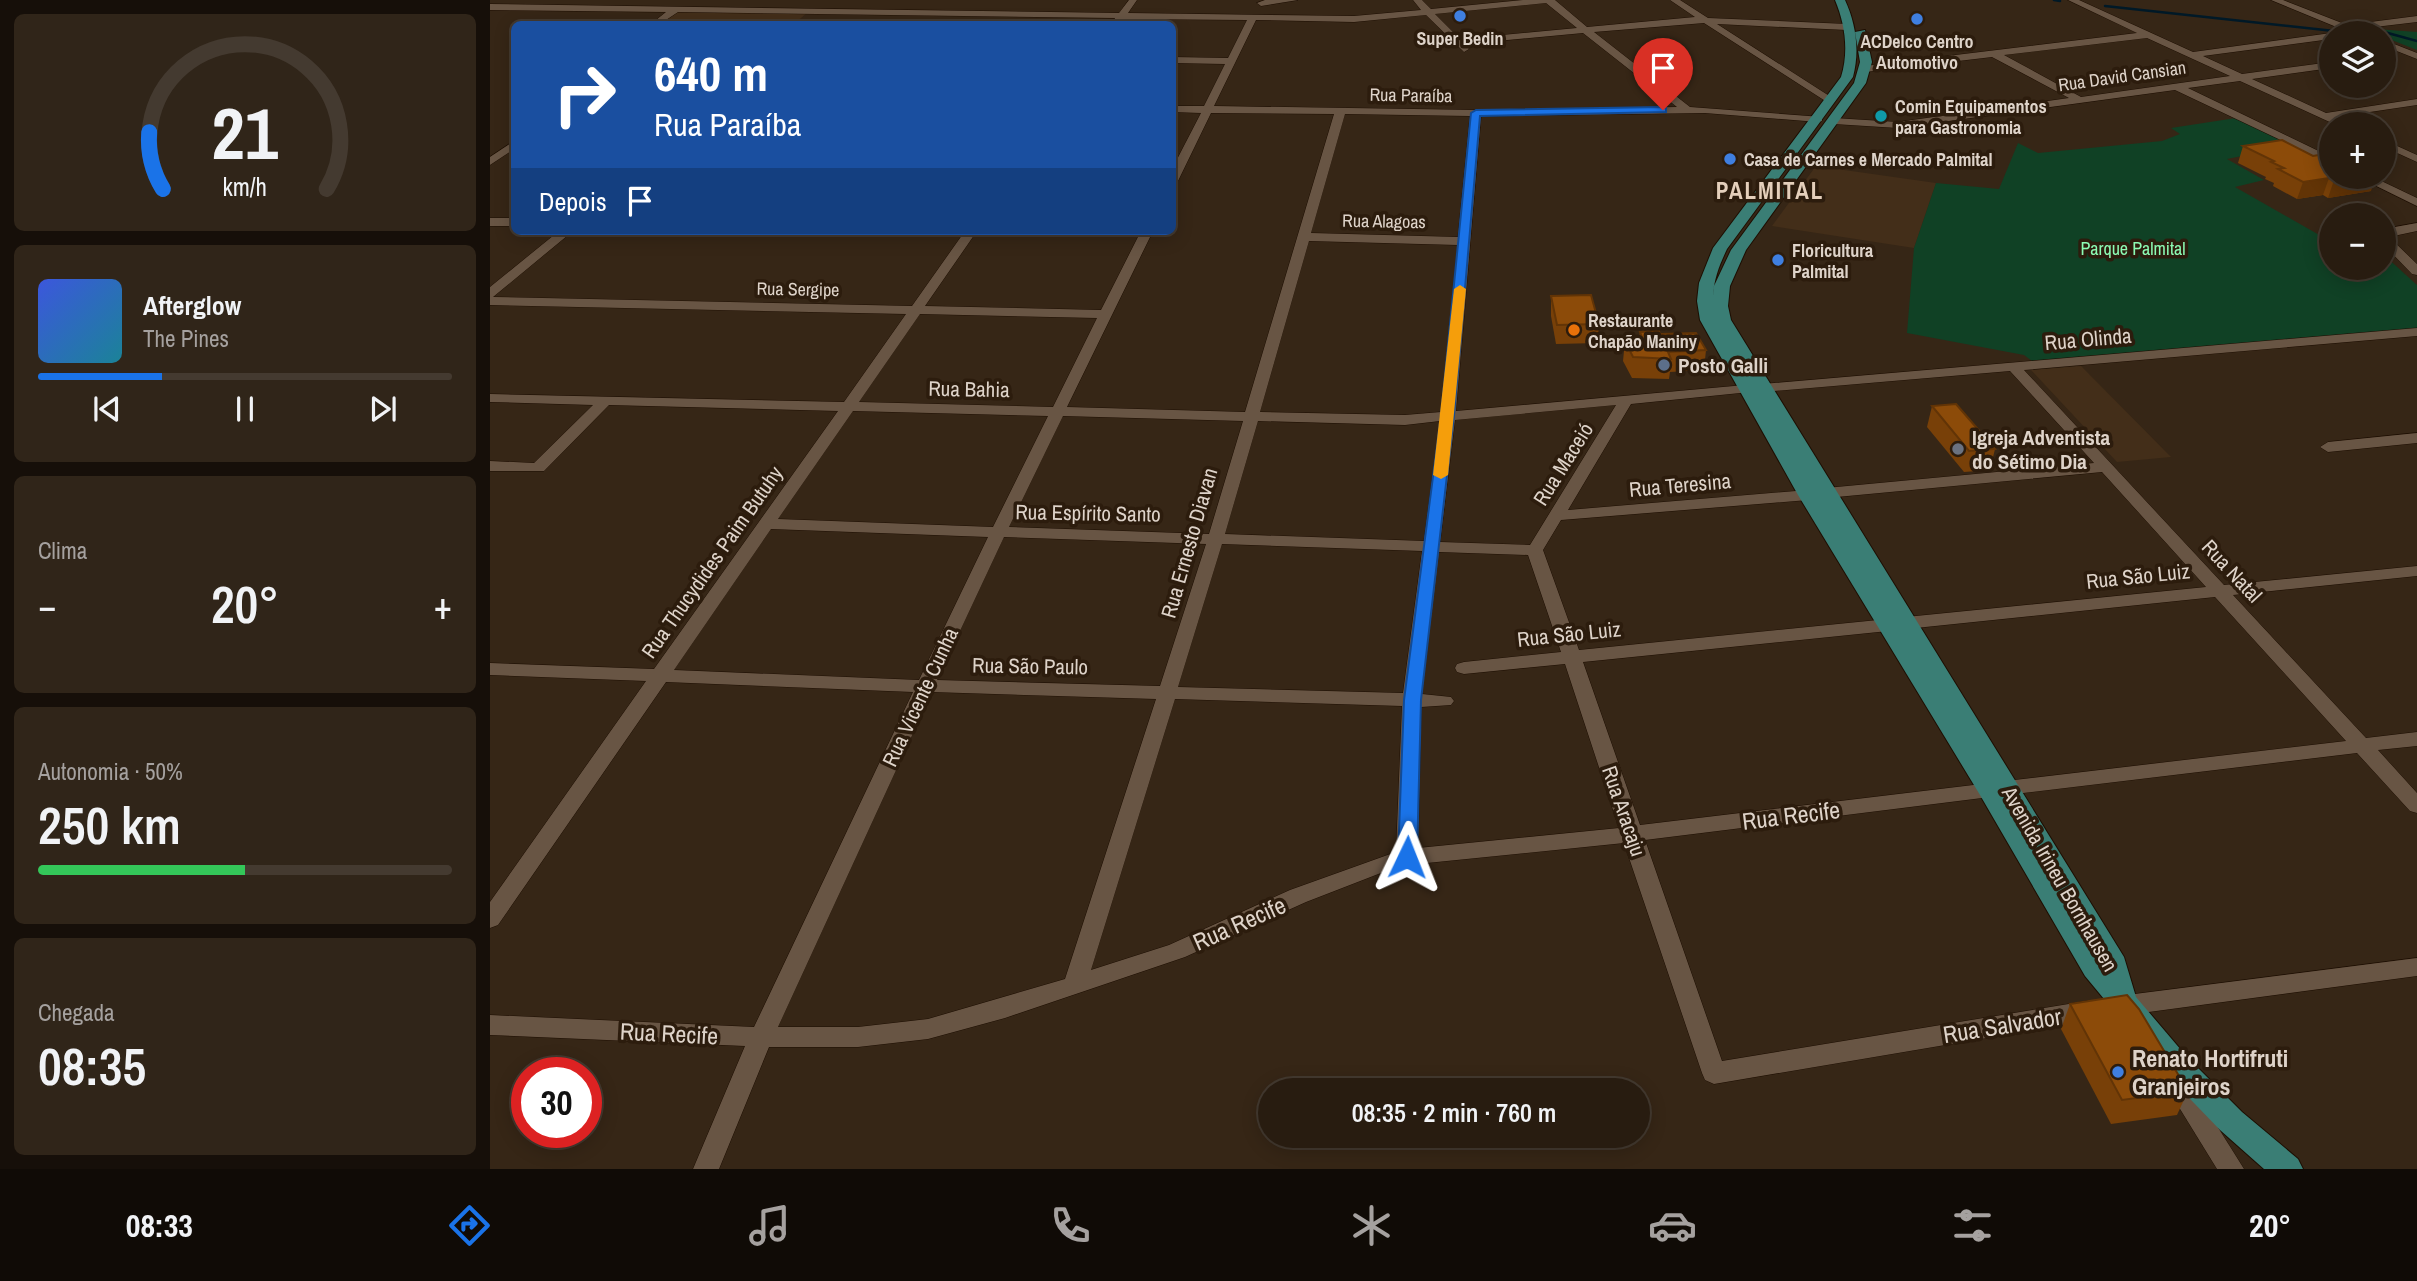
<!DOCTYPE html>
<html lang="pt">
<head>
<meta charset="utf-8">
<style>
	body { margin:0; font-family:"Archivo Narrow",sans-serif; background:#302519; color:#f1f3f6; height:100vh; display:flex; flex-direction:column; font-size:26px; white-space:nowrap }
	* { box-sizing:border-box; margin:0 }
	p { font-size:23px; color:#a5a19f }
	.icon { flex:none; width:38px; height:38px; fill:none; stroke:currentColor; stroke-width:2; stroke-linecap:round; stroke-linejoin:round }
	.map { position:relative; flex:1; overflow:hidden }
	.sheet { display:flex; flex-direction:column; gap:14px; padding:14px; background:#160f09; width:490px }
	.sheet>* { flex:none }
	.banner { position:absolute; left:21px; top:21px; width:665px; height:214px; border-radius:10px; box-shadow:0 4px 18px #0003,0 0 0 2px #443a30; background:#1a4fa0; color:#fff; overflow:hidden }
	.buttons { position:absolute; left:1829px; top:21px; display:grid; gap:14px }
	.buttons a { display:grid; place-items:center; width:77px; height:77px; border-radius:50%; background:#281c10; box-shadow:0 4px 18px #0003,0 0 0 2px #443a30; font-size:35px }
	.speed { position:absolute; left:21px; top:1057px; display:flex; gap:14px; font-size:35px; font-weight:700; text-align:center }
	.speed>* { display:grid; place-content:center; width:91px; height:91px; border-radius:50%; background:#281c10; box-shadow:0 4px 18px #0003,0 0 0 2px #443a30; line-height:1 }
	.speed .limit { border:10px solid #d22; background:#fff; color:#111 }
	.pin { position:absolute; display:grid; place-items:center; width:60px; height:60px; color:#fff; margin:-72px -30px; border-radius:50% 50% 50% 0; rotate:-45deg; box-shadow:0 0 7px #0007 }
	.pin .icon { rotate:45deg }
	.me { position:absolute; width:77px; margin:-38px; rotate:2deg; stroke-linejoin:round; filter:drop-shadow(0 0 5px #0008) }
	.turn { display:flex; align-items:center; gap:24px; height:147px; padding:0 28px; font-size:32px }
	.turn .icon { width:91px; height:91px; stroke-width:2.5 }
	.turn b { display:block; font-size:49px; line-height:60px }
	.then { display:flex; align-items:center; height:66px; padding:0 28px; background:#0003; gap:14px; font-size:26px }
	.big { font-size:52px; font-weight:600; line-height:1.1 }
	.sheet .card { flex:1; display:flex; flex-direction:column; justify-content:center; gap:10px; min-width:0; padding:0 24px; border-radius:10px; background:#302519 }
	.sheet .dial { align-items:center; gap:0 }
	.dial svg { height:182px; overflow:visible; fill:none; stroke:#443a30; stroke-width:7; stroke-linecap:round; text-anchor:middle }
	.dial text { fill:#f1f3f6; stroke:none }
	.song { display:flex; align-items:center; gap:21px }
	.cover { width:84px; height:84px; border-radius:10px; background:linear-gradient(135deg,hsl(230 70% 55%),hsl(190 70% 35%)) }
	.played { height:7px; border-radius:4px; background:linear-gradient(90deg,#1a73e8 30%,#443a30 30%) }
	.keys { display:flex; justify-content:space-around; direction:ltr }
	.heat { display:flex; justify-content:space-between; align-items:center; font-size:38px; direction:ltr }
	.charge { height:10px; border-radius:5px; background:linear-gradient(90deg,#34c759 50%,#443a30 0) }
	.trip { position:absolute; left:768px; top:1078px; width:392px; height:70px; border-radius:35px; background:#281c10; box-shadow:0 4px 18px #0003,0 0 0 2px #443a30; font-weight:600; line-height:70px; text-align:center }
	.menu { display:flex; height:112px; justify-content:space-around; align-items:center; background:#100b06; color:#a5a19f }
	.menu .icon { width:49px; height:49px }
	.menu .selected { color:#1a73e8 }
	.menu b { font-size:32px; color:#f1f3f6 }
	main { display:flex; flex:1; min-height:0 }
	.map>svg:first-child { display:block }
	.built { fill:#432e19 }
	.green { fill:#104125 }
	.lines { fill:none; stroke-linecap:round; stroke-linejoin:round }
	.stream { stroke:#001927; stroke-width:2.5 }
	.minor-casing { stroke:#1d0e02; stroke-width:1 }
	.major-casing { stroke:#1d0e02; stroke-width:2 }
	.minor { fill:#685544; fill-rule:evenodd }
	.major { fill:#3a7e75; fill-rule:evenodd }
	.wall { fill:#784008 }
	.shaded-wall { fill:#623406 }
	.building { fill:#8c4b09; stroke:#623406; stroke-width:2 }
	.route { fill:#1a73e8; stroke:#114b97; stroke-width:2 }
	.slow { fill:#f59e0b }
	.shop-dot { fill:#3f7fe0; stroke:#2c1c0d; stroke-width:2.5 }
	.culture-dot { fill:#0f9aa8; stroke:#2c1c0d; stroke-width:2.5 }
	.food-dot { fill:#e8710a; stroke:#2c1c0d; stroke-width:2.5 }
	.service-dot { fill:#5c6f8a; stroke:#2c1c0d; stroke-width:2.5 }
	.worship-dot { fill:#6b7280; stroke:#2c1c0d; stroke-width:2.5 }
	.labels { text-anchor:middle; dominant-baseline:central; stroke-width:7; stroke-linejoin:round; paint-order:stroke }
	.far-poi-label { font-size:18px; font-weight:bold; fill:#ded3c9; stroke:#2c1c0d; text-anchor:start }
	.far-street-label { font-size:18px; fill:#ded3c9; stroke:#2c1c0d }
	.far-park-label { font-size:18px; fill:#8cfbb4; stroke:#2c1c0d }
	.street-label { font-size:21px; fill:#ded3c9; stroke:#2c1c0d }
	.poi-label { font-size:21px; font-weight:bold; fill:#ded3c9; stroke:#2c1c0d; text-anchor:start }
	.far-district-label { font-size:23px; font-weight:bold; letter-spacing:2px; fill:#e4cfbb; stroke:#2c1c0d }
	.near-street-label { font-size:24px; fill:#ded3c9; stroke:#2c1c0d }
	.near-poi-label { font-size:24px; font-weight:bold; fill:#ded3c9; stroke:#2c1c0d; text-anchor:start }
</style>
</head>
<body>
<main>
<section class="sheet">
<div class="card dial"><svg viewBox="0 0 100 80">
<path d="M14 69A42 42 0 1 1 86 69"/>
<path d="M14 69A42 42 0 0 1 8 44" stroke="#1a73e8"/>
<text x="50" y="56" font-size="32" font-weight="700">21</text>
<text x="50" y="72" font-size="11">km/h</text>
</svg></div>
<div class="card">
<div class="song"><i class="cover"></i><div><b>Afterglow</b><p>The Pines</p></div></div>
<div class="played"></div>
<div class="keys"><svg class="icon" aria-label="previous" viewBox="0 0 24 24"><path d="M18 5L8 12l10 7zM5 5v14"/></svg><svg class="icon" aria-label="pause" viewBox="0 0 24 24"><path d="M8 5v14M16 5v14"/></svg><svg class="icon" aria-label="next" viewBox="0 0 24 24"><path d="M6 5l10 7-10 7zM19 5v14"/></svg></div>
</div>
<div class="card"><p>Clima</p>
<div class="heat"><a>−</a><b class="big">20°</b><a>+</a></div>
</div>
<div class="card"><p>Autonomia · 50%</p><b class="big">250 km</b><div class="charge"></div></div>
<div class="card"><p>Chegada</p><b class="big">08:35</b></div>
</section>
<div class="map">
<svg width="1927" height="1169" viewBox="0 0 1927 1169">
	<rect width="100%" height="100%" fill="#362616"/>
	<g class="built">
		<path d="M187,11l131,1 -14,12h-137z"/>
		<path d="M1326,166l120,17 -22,65 -142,-22z"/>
		<path d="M1591,366l90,91 -54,5 -86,-92z"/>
	</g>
	<g class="green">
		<path d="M1872,28l55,4v18l-33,-13v-4z"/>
		<path d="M1746,118l56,28 -65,13 37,21 -29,7 86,49 10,-1v33h53v-13l33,30v43l-385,33 -8,-6 -117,-22 7,-85 22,-65 63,6 19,-46 20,10 124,-12 18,-7 -9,-6z"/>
	</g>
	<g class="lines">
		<g class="stream">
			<path d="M1564,0l6,1"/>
			<path d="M1615,6l229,25"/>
			<path d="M1887,30l40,11"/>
		</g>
		<defs>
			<g id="minor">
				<path d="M639,0h8l-9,13 226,3 67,-6 -8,-10h9l9,9 92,-9h32l32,27 108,-10 -25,-17h10l28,18 139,6 5,3 -5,3 -130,-6 117,75 1,2 -5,3 -126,-81 -110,9 96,75 132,10v4l-4,1 -113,-9 -224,3 -25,295 289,-26 7,4 -2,3 -119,12 -63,106 240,-20 8,5 -8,5 -247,20 -18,30 36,100 309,-31 9,6 -9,6 -305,31 57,163 350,-42 7,2 9,-4 340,-40 -131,-144 -309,32 -6,-2 -3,-4 3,-4 6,-2 300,-30 -104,-115 -276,26 -8,-5 8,-5 268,-25 -84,-92 -248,21 -7,-4 7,-4 655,-56v8l-393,34 200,215 193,-19v10l-184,19 133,143 51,-6v14l-39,4 39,43v20l-7,-2 -53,-58 -351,42 -7,-2 -9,4 -345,43 77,221 365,-60 8,3 4,7 -4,7 -8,3 -373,63 -9,-4 -3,-7 -78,-230 -217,22 -21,6 -80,31 -121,55 -180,61 -77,21 -70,8h-89l-50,122h-26l52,-123 -255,-11v-20l264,12 159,-335 -247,-10 -168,243 -8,3v-26l156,-221 -156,-6v-12l164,6 184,-258 -229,-6 -65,66h-54v-10l44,2 59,-58 -103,-3v-8l354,8 62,-88 -416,-9v-18l69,-56h14l-80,66 419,9 53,-75h12l-52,75 176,4 40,-79h12l-86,176 178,5 89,-298 -123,-1 -33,68 -6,3v-15l29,-56 -29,-1v-6h32l21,-42 -53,-1v-6l56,1 19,-38 -123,-1 -4,5h-8l3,-6 -437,-6 -18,12h-9l15,-12 -176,-2v-6l629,9zM1056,3l31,25 -117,11 -25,-25zM936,15l38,37 5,-3 -4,-5 118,-11 94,74 -201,3 -262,-4 42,-86 98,2zM855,114l125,2 -12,121 -147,-4zM819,241l149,4 -17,167 -36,3 -145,-3zM430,314l177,4 -44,89 -194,-5zM1126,405l-86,140 -90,-3 15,-122zM363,411l195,5 -55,111 -215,-8zM573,416l180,5 -34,113 -200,-7zM768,421l147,4 35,-4 -16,120 -199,-7zM281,529l217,8 -69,143 -245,-10zM514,537l202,7 -46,142 -223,-6zM732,544l200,7 -19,142 -225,-6zM949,552l89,3 33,97 -97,10 -7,2 -2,4 2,4 7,2 101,-10 54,164 -201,20 3,-141 30,-2 3,-4 -3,-4 -29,-3zM442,692l224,7 -91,280 -137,40 -70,8h-80zM685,699l227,7 -6,146 -106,38 -121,55 -78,25z"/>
				<path d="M775,0h33l-37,6 -4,-3z"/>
				<path d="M1578,0h11l114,52 138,-19v6l-128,17 39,18 89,-12v6l-79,11 74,34 91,-14v6l-81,12 11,7h-13l-94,-43 -52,7 143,69v7l-156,-74 -277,38 -64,-4 -5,-3 5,-3 64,4 171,-24 -77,-41 -127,15 -5,-3 5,-3 272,-33zM1657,38l83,38 -149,21 -77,-42z"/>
				<path d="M1781,0h12l64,25 70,-9v6l-59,7 6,4h-13z"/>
				<path d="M1894,40l33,13v6l-33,-13z"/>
				<path d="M1894,140l33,15v7l-33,-15z"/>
				<path d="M24,141v8l-24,16v-8z"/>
				<path d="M1868,177h15l44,21v8z"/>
				<rect x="0" y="218" width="24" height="8"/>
				<path d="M1927,223v8l-28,6 28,27v11l-5,-1 -28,-29v-16z"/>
				<path d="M1927,433v10l-89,9 -8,-5 8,-5z"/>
				<path d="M1927,958v18l-298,40 -8,-3 -4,-7 4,-7 8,-3z"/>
				<path d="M1683,1067l9,3 62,99h-27l-56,-91 3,-8z"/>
			</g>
			<path id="major" d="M1345,0h10c11,24 15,51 8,77l-126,172c-7,15 -13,29 -14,47l1,-10 17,-36 123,-167 6,-21 -5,-30 10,-2 7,32 -6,21 -120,167 -16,36 -2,20 3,14 393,637 12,40 51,60 55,55 56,47 5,10h-39l-44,-39 -53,-55 -82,-99 -105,-181 -182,-300 -98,-175 -3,-19 2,-18 14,-35 128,-171c8,-26 4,-53 -6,-77z"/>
		</defs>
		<use href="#minor" class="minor-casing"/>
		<use href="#major" class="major-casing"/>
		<use href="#minor" class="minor"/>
		<use href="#major" class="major"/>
	</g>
	<g class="wall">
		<path d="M1753,146l128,45 -43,7 -5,-3 -26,4 -24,-13 1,-3 -9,-4 1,-2 -28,-14z"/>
		<path d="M1061,296l48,28 -1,19 -42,1 -5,-28z"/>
		<path d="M1150,332l20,2 46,16 -2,20 -34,2 -1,7 -37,-1 -9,-17 2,-20 14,-1z"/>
		<path d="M1442,406l63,43 -5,21 -26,2 -37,-45z"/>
		<path d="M1580,1004l118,87 -11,24 -66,9 -50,-95z"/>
	</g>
	<g class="shaded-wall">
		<path d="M1865,177h21l-5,14 -43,7 6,-18z"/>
		<path d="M1839,178l-6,17 -26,4 6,-17z"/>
	</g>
	<g class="building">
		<path d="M1792,140l31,16 18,-3v24h24l-21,3 -5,-2 -26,4 -25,-13 6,-1 -13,-6 3,-1 -31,-15z"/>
		<path d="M1101,295l8,29 -42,1 -6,-29z"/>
		<path d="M1169,331l1,3 36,-1 10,17 -38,2 3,7 -38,-2 -8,-16 18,-1 -3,-8z"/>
		<path d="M1466,404l39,45 -26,2 -37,-45z"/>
		<path d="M1637,995l12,14 49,82 -66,9 -52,-96z"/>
	</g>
	<path class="route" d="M1173,107l3,1v4l-186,4 -26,299 -33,285 -4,157 -3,5 -7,3 -7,-3 -2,-5 6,-157 37,-285 30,-302 5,-3z"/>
	<path class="slow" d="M970,285l6,4 -18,186 -7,4 -8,-4 21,-186z"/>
	<g class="shop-dot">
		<circle cx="970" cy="16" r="7"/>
		<circle cx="1427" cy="19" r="7"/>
		<circle cx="1240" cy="159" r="7"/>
		<circle cx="1288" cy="260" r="7"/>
		<circle cx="1628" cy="1072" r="7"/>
	</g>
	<circle class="culture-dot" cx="1391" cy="116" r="7"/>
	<circle class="food-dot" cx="1084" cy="330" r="7"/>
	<circle class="service-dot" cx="1174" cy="365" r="7"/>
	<circle class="worship-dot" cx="1468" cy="449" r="7"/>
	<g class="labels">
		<g class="far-poi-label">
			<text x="970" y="38" text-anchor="middle">Super Bedin</text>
			<text x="1427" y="41" text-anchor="middle">ACDelco Centro<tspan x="1427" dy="21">Automotivo</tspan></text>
			<text x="1405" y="106">Comin Equipamentos<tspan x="1405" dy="21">para Gastronomia</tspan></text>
			<text x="1254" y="159">Casa de Carnes e Mercado Palmital</text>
			<text x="1302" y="250">Floricultura<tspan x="1302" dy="21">Palmital</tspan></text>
			<text x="1098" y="320">Restaurante<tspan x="1098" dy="21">Chapão Maniny</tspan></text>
		</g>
		<g class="far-street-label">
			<text transform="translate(1632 76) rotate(-8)">Rua David Cansian</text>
			<text transform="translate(921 95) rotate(1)">Rua Paraíba</text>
			<text transform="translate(894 221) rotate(1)">Rua Alagoas</text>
			<text transform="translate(308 289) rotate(1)">Rua Sergipe</text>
		</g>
		<g class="far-park-label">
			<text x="1643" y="248">Parque Palmital</text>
		</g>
		<g class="street-label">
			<text transform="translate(1598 339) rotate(-5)">Rua Olinda</text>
			<text transform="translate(479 389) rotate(1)">Rua Bahia</text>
			<text transform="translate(1073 464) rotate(-58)">Rua Maceió</text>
			<text transform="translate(1190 485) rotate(-5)">Rua Teresina</text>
			<text transform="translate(598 513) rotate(1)">Rua Espírito Santo</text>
			<text transform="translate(699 543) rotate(-74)">Rua Ernesto Diavan</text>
			<text transform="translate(222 562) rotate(-55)">Rua Thucydides Paim Butuhy</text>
			<text transform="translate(1742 571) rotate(47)">Rua Natal</text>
			<text transform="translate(1648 576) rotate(-6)">Rua São Luiz</text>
			<text transform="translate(1079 634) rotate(-6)">Rua São Luiz</text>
			<text transform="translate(540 666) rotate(1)">Rua São Paulo</text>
			<text transform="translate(430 697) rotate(-65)">Rua Vicente Cunha</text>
			<text transform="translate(1134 811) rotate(71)">Rua Aracaju</text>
			<text transform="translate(1570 879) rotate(60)">Avenida Irineu Bornhausen</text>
		</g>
		<g class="poi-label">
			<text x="1188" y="365">Posto Galli</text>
			<text x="1482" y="437">Igreja Adventista<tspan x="1482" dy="24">do Sétimo Dia</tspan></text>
		</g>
		<g class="far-district-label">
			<text x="1280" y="190">PALMITAL</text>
		</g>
		<g class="near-street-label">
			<text transform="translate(1301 815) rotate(-7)">Rua Recife</text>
			<text transform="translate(749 923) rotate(-24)">Rua Recife</text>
			<text transform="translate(1512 1025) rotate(-9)">Rua Salvador</text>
			<text transform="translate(179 1033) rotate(3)">Rua Recife</text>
		</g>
		<g class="near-poi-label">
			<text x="1642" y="1058">Renato Hortifruti<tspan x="1642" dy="28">Granjeiros</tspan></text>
		</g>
	</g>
</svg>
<div class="buttons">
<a><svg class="icon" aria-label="layers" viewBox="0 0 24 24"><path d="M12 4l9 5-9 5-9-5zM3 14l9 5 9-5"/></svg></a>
<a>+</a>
<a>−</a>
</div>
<div class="speed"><div class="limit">30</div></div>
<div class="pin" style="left:1173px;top:110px;background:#d93025"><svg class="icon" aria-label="arrive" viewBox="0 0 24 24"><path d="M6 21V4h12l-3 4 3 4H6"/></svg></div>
<svg class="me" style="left:917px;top:857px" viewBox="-20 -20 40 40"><path d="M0-17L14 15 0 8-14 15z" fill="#1a73e8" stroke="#fff" stroke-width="4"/></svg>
<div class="trip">08:35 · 2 min · 760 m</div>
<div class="banner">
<div class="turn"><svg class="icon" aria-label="right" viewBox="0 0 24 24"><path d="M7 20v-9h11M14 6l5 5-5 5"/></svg><div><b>640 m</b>Rua Paraíba</div></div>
<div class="then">Depois<svg class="icon" aria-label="arrive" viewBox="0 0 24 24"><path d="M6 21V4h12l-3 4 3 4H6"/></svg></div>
</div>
</div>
</main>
<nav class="menu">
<b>08:33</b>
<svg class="icon selected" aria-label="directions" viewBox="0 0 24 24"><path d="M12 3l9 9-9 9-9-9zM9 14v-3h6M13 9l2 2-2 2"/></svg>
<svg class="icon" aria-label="music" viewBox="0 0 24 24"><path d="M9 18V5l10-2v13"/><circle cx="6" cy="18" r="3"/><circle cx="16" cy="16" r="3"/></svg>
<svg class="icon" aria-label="phone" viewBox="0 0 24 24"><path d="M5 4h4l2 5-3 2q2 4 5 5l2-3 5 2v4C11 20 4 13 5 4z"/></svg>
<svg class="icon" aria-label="climate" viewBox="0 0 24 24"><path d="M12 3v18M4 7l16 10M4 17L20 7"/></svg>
<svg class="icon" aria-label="car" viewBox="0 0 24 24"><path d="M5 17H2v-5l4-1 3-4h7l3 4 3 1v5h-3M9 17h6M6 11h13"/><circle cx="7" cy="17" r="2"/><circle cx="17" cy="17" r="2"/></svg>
<svg class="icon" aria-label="filters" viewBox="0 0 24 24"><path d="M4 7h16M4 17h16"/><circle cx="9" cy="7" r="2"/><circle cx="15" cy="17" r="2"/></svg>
<b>20°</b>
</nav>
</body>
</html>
